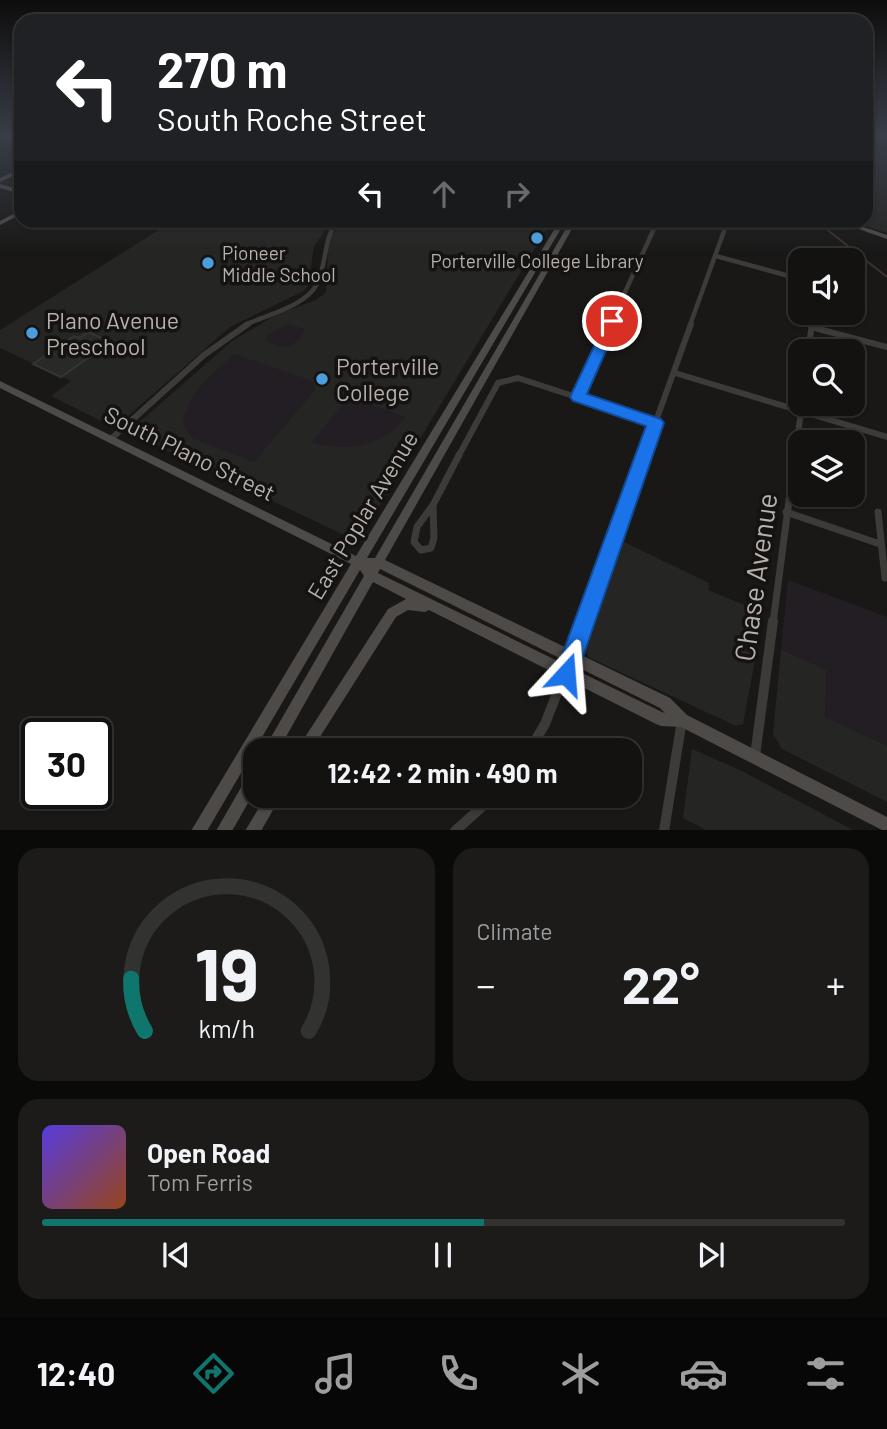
<!DOCTYPE html>
<html lang="en">
<head>
<meta charset="utf-8">
<style>
	body { margin:0; font-family:Barlow,sans-serif; background:#1c1b1a; color:#f1f3f6; height:100vh; display:flex; flex-direction:column; font-size:26px; white-space:nowrap }
	* { box-sizing:border-box; margin:0 }
	p { font-size:23px; color:#9d9e9f }
	.icon { flex:none; width:38px; height:38px; fill:none; stroke:currentColor; stroke-width:2; stroke-linecap:round; stroke-linejoin:round }
	.map { position:relative; height:830px; overflow:hidden }
	.panel { display:flex; flex-direction:column; gap:18px; padding:18px; background:#0a0a09; flex:1 }
	.panel>* { flex:none }
	.banner { position:absolute; left:14px; top:14px; width:859px; height:214px; border-radius:21px; box-shadow:0 2px 5px #0004,0 0 0 2px #323231; background:#202124; color:#fff; overflow:hidden }
	.fabs { position:absolute; left:788px; top:248px; display:grid; gap:14px }
	.fabs a { display:grid; place-items:center; width:77px; height:77px; border-radius:14px; background:#131211; box-shadow:0 2px 5px #0004,0 0 0 2px #323231; font-size:35px }
	.speed { position:absolute; left:21px; top:718px; display:flex; gap:14px; font-size:35px; font-weight:700; text-align:center }
	.speed>* { display:grid; place-content:center; width:91px; height:91px; border-radius:50%; background:#131211; box-shadow:0 2px 5px #0004,0 0 0 2px #323231; line-height:1 }
	.speed .limit { border:4px solid #111; border-radius:10px; background:#fff; color:#111 }
	.pin { position:absolute; display:grid; place-items:center; width:60px; height:60px; color:#fff; margin:-30px; border:4px solid #fff; border-radius:50%; box-shadow:0 2px 7px #0007 }
	.me { position:absolute; width:77px; margin:-38px; rotate:19deg; stroke-linejoin:round; filter:drop-shadow(0 0 5px #0008) }
	.turn { display:flex; align-items:center; gap:24px; height:147px; padding:0 28px; font-size:32px }
	.turn .icon { width:91px; height:91px; stroke-width:2.5 }
	.turn b { display:block; font-size:49px; line-height:60px }
	.lanes { display:flex; align-items:center; height:66px; padding:0 28px; background:#0003; justify-content:center; gap:35px; direction:ltr }
	.lanes .off { opacity:.35 }
	.big { font-size:52px; font-weight:700; line-height:1.1 }
	.panel .card { flex:1; display:flex; flex-direction:column; justify-content:center; gap:10px; min-width:0; padding:0 24px; border-radius:21px; background:#1c1b1a }
	.panel .dial { align-items:center; gap:0 }
	.dial svg { height:182px; overflow:visible; fill:none; stroke:#323231; stroke-width:7; stroke-linecap:round; text-anchor:middle }
	.dial text { fill:#f1f3f6; stroke:none }
	.song { display:flex; align-items:center; gap:21px }
	.cover { width:84px; height:84px; border-radius:10px; background:linear-gradient(135deg,hsl(250 70% 55%),hsl(20 70% 35%)) }
	.played { height:7px; border-radius:4px; background:linear-gradient(90deg,#0f766e 55%,#323231 55%) }
	.keys { display:flex; justify-content:space-around; direction:ltr }
	.heat { display:flex; justify-content:space-between; align-items:center; font-size:38px; direction:ltr }
	.panel .tiles { flex:1; display:grid; gap:18px; grid-template-columns:1fr 1fr }
	.card:last-child { grid-column:span 2 }
	.trip { position:absolute; left:243px; top:738px; width:399px; height:70px; border-radius:21px; background:#131211; box-shadow:0 2px 5px #0004,0 0 0 2px #323231; font-weight:700; line-height:70px; text-align:center }
	.tab-bar { display:flex; height:112px; justify-content:space-around; align-items:center; background:#080707; color:#9d9e9f }
	.tab-bar .icon { width:49px; height:49px }
	.tab-bar .selected { color:#0f766e }
	.tab-bar b { font-size:32px; color:#f1f3f6 }
	.map>svg:first-child { display:block }
	.built { fill:#252523 }
	.green { fill:#231e23 }
	.lines { fill:none; stroke-linecap:round; stroke-linejoin:round }
	.stream { stroke:#3b312f; stroke-width:2 }
	.building { fill:#292927; stroke:#343431; stroke-width:2 }
	.street-far4 { stroke:#3d3b38; stroke-width:3.5 }
	.street-far3 { stroke:#3d3b38; stroke-width:4.5 }
	.street-far2 { stroke:#3d3b38; stroke-width:6 }
	.street-far1 { stroke:#3d3b38; stroke-width:7 }
	.street { stroke:#3d3b38; stroke-width:10 }
	.secondary { fill:#4d4a47; fill-rule:evenodd }
	.route { fill:#1a73e8; stroke:#114b97; stroke-width:2 }
	.poi-dot { fill:#4c9ddb; stroke:#141312; stroke-width:2.5 }
	.labels { text-anchor:middle; dominant-baseline:central; stroke-width:7; stroke-linejoin:round; paint-order:stroke }
	.far-poi-label { font-size:19px; fill:#b7b0ab; stroke:#141312; text-anchor:start }
	.poi-label { font-size:23px; fill:#b7b0ab; stroke:#141312; text-anchor:start }
	.street-label { font-size:23px; fill:#b7b0ab; stroke:#141312 }
	.near-street-label { font-size:28px; fill:#b7b0ab; stroke:#141312 }
</style>
</head>
<body>
<div class="map">
<svg width="887" height="831" viewBox="0 0 887 831">
	<rect width="100%" height="100%" fill="#191817"/>
	<g class="built">
		<path d="M866,136h7l3,13 11,2v82l-38,-12 17,-1z"/>
		<path d="M519,220l28,8 -183,304 -18,4 -218,-104 104,-91 44,-26 40,-15 10,-8 2,-46 4,-11 12,-14z"/>
		<path d="M173,221h159l-18,25 -6,40 -4,5 -74,36 -110,96 -9,3 -60,-30 20,-15 -71,-33v-18z"/>
		<path d="M624,542l85,41 -1,7 56,23 -21,111 -7,2 -148,-69 -2,-6z"/>
		<path d="M781,649l46,21 -2,47 62,28v57l-105,-53 -9,-15z"/>
		<path d="M692,749l48,21 113,60h-147l-23,-12z"/>
	</g>
	<g class="green">
		<path d="M287,324l18,5 -5,10 -13,9 -22,-7 2,-5z"/>
		<path d="M234,354l79,27 2,9 -61,72 -62,-24 -9,-13c4,-33 28,-49 51,-71z"/>
		<path d="M353,398l53,19c-24,30 -58,36 -94,25l34,-42z"/>
		<path d="M788,580l99,37v128l-62,-28 2,-47 -46,-21z"/>
	</g>
	<g class="lines">
		<path class="stream" d="M815,220l72,57"/>
	</g>
	<path class="building" d="M88,332l18,8 -8,6 4,2 -41,29 -28,-13 41,-28 6,2z"/>
	<g class="lines">
		<g class="street-far4">
			<path d="M0,141l12,-5"/>
			<path d="M866,152l5,1 -3,-17"/>
		</g>
		<g class="street-far3">
			<path d="M716,256l84,23"/>
			<path d="M852,297l4,1"/>
			<path d="M245,325c21,-10 61,-19 72,-41 10,-21 6,-43 20,-64"/>
			<path d="M610,325l48,-105"/>
			<path d="M690,325l38,-105"/>
			<path d="M811,325l2,-12"/>
		</g>
		<g class="street-far2">
			<path d="M811,327l76,20"/>
			<path d="M808,352l4,-28"/>
			<path d="M675,373l212,64"/>
			<path d="M578,397l33,-73"/>
			<path d="M111,439l93,-84 44,-31"/>
			<path d="M458,457l40,-74 20,-5 138,45"/>
			<path d="M643,457l48,-133"/>
			<path d="M795,457l7,-53"/>
		</g>
		<g class="street-far1">
			<path d="M433,505l1,33 -3,10 -10,2 -7,-8 3,-15z"/>
			<path d="M433,505l26,-50"/>
			<path d="M786,512l94,32"/>
			<path d="M878,512l7,66"/>
			<path d="M584,623l60,-168"/>
			<path d="M773,623l22,-168"/>
		</g>
		<g class="street">
			<path d="M529,751l16,-27 40,-103"/>
			<path d="M755,756l18,-135"/>
			<path d="M455,831l39,-35"/>
			<path d="M664,831l18,-111"/>
		</g>
		<g class="secondary">
			<path d="M21,168v4l-21,10v-4z"/>
			<path d="M0,184l21,6v4l-21,-6z"/>
			<path d="M21,210v4l-21,11v-4z"/>
			<path d="M531,220h20l-3,2z"/>
			<path d="M560,220h6l-199,338h8l196,-338h6l-192,340 285,138 17,17 200,102v14l-5,-1 -201,-103 -20,-1 -5,-2 -227,-114 -4,2 -17,-2 -12,7 -85,134h-15l92,-142 18,-10 -33,-17 -95,169h-15l101,-175 -4,-6 -153,261h-16l160,-267 -351,-176v-7l356,175zM380,569l280,139 5,5 -3,-1 -284,-139z"/>
			<path d="M595,220h13l-3,2z"/>
			<path d="M833,220h10l44,15v4z"/>
			<path d="M256,768v21l-24,42h-16l35,-61z"/>
			<path d="M266,796h15l-20,35h-16z"/>
		</g>
	</g>
	<linearGradient id="sky" x2="0" y2="1"><stop stop-color="#0e0d0d"/><stop offset="0.54" stop-color="#383d47"/><stop offset="1" stop-color="#383d47" stop-opacity="0"/></linearGradient>
	<rect width="887" height="252" fill="url(#sky)"/>
	<path class="route" d="M612,317l7,4 -32,73 74,25 3,4 -87,251 -3,8 -8,3 -8,-3 -3,-8 91,-248 -73,-25 -3,-4 36,-76z"/>
	<g class="poi-dot">
		<circle cx="537" cy="238" r="7"/>
		<circle cx="208" cy="263" r="7"/>
		<circle cx="32" cy="333" r="7"/>
		<circle cx="322" cy="379" r="7"/>
	</g>
	<g class="labels">
		<g class="far-poi-label">
			<text x="222" y="252">Pioneer<tspan x="222" dy="22">Middle School</tspan></text>
			<text x="537" y="260" text-anchor="middle">Porterville College Library</text>
		</g>
		<g class="poi-label">
			<text x="46" y="320">Plano Avenue<tspan x="46" dy="26">Preschool</tspan></text>
			<text x="336" y="366">Porterville<tspan x="336" dy="26">College</tspan></text>
		</g>
		<g class="street-label">
			<text transform="translate(190 453) rotate(26)">South Plano Street</text>
			<text transform="translate(362 515) rotate(-59)">East Poplar Avenue</text>
		</g>
		<g class="near-street-label">
			<text transform="translate(755 577) rotate(-82)">Chase Avenue</text>
		</g>
	</g>
</svg>
<div class="fabs">
<a><svg class="icon" aria-label="sound" viewBox="0 0 24 24"><path d="M4 9h4l5-4v14l-5-4H4zM17 9q2 3 0 6"/></svg></a>
<a><svg class="icon" aria-label="search" viewBox="0 0 24 24"><circle cx="10" cy="10" r="6"/><path d="M15 15l6 6"/></svg></a>
<a><svg class="icon" aria-label="layers" viewBox="0 0 24 24"><path d="M12 4l9 5-9 5-9-5zM3 14l9 5 9-5"/></svg></a>
</div>
<div class="speed"><div class="limit">30</div></div>
<div class="pin" style="left:612px;top:321px;background:#d93025"><svg class="icon" aria-label="arrive" viewBox="0 0 24 24"><path d="M6 21V4h12l-3 4 3 4H6"/></svg></div>
<svg class="me" style="left:566px;top:674px" viewBox="-20 -20 40 40"><path d="M0-17L14 15 0 8-14 15z" fill="#1a73e8" stroke="#fff" stroke-width="4"/></svg>
<div class="trip">12:42 · 2 min · 490 m</div>
<div class="banner">
<div class="turn"><svg class="icon" aria-label="left" viewBox="0 0 24 24"><path d="M17 20v-9H6M10 6l-5 5 5 5"/></svg><div><b>270 m</b>South Roche Street</div></div>
<div class="lanes"><svg class="icon" aria-label="left" viewBox="0 0 24 24"><path d="M17 20v-9H6M10 6l-5 5 5 5"/></svg><svg class="icon off" aria-label="ahead" viewBox="0 0 24 24"><path d="M12 20V5M6 11l6-6 6 6"/></svg><svg class="icon off" aria-label="right" viewBox="0 0 24 24"><path d="M7 20v-9h11M14 6l5 5-5 5"/></svg></div>
</div>
</div>
<section class="panel">
<div class="tiles">
<div class="card dial"><svg viewBox="0 0 100 80">
<path d="M14 69A42 42 0 1 1 86 69"/>
<path d="M14 69A42 42 0 0 1 8 46" stroke="#0f766e"/>
<text x="50" y="56" font-size="32" font-weight="700">19</text>
<text x="50" y="72" font-size="11">km/h</text>
</svg></div>
<div class="card"><p>Climate</p>
<div class="heat"><a>−</a><b class="big">22°</b><a>+</a></div>
</div>
<div class="card">
<div class="song"><i class="cover"></i><div><b>Open Road</b><p>Tom Ferris</p></div></div>
<div class="played"></div>
<div class="keys"><svg class="icon" aria-label="previous" viewBox="0 0 24 24"><path d="M18 5L8 12l10 7zM5 5v14"/></svg><svg class="icon" aria-label="pause" viewBox="0 0 24 24"><path d="M8 5v14M16 5v14"/></svg><svg class="icon" aria-label="next" viewBox="0 0 24 24"><path d="M6 5l10 7-10 7zM19 5v14"/></svg></div>
</div>
</div>
</section>
<nav class="tab-bar">
<b>12:40</b>
<svg class="icon selected" aria-label="directions" viewBox="0 0 24 24"><path d="M12 3l9 9-9 9-9-9zM9 14v-3h6M13 9l2 2-2 2"/></svg>
<svg class="icon" aria-label="music" viewBox="0 0 24 24"><path d="M9 18V5l10-2v13"/><circle cx="6" cy="18" r="3"/><circle cx="16" cy="16" r="3"/></svg>
<svg class="icon" aria-label="phone" viewBox="0 0 24 24"><path d="M5 4h4l2 5-3 2q2 4 5 5l2-3 5 2v4C11 20 4 13 5 4z"/></svg>
<svg class="icon" aria-label="climate" viewBox="0 0 24 24"><path d="M12 3v18M4 7l16 10M4 17L20 7"/></svg>
<svg class="icon" aria-label="car" viewBox="0 0 24 24"><path d="M5 17H2v-5l4-1 3-4h7l3 4 3 1v5h-3M9 17h6M6 11h13"/><circle cx="7" cy="17" r="2"/><circle cx="17" cy="17" r="2"/></svg>
<svg class="icon" aria-label="filters" viewBox="0 0 24 24"><path d="M4 7h16M4 17h16"/><circle cx="9" cy="7" r="2"/><circle cx="15" cy="17" r="2"/></svg>
</nav>
</body>
</html>
